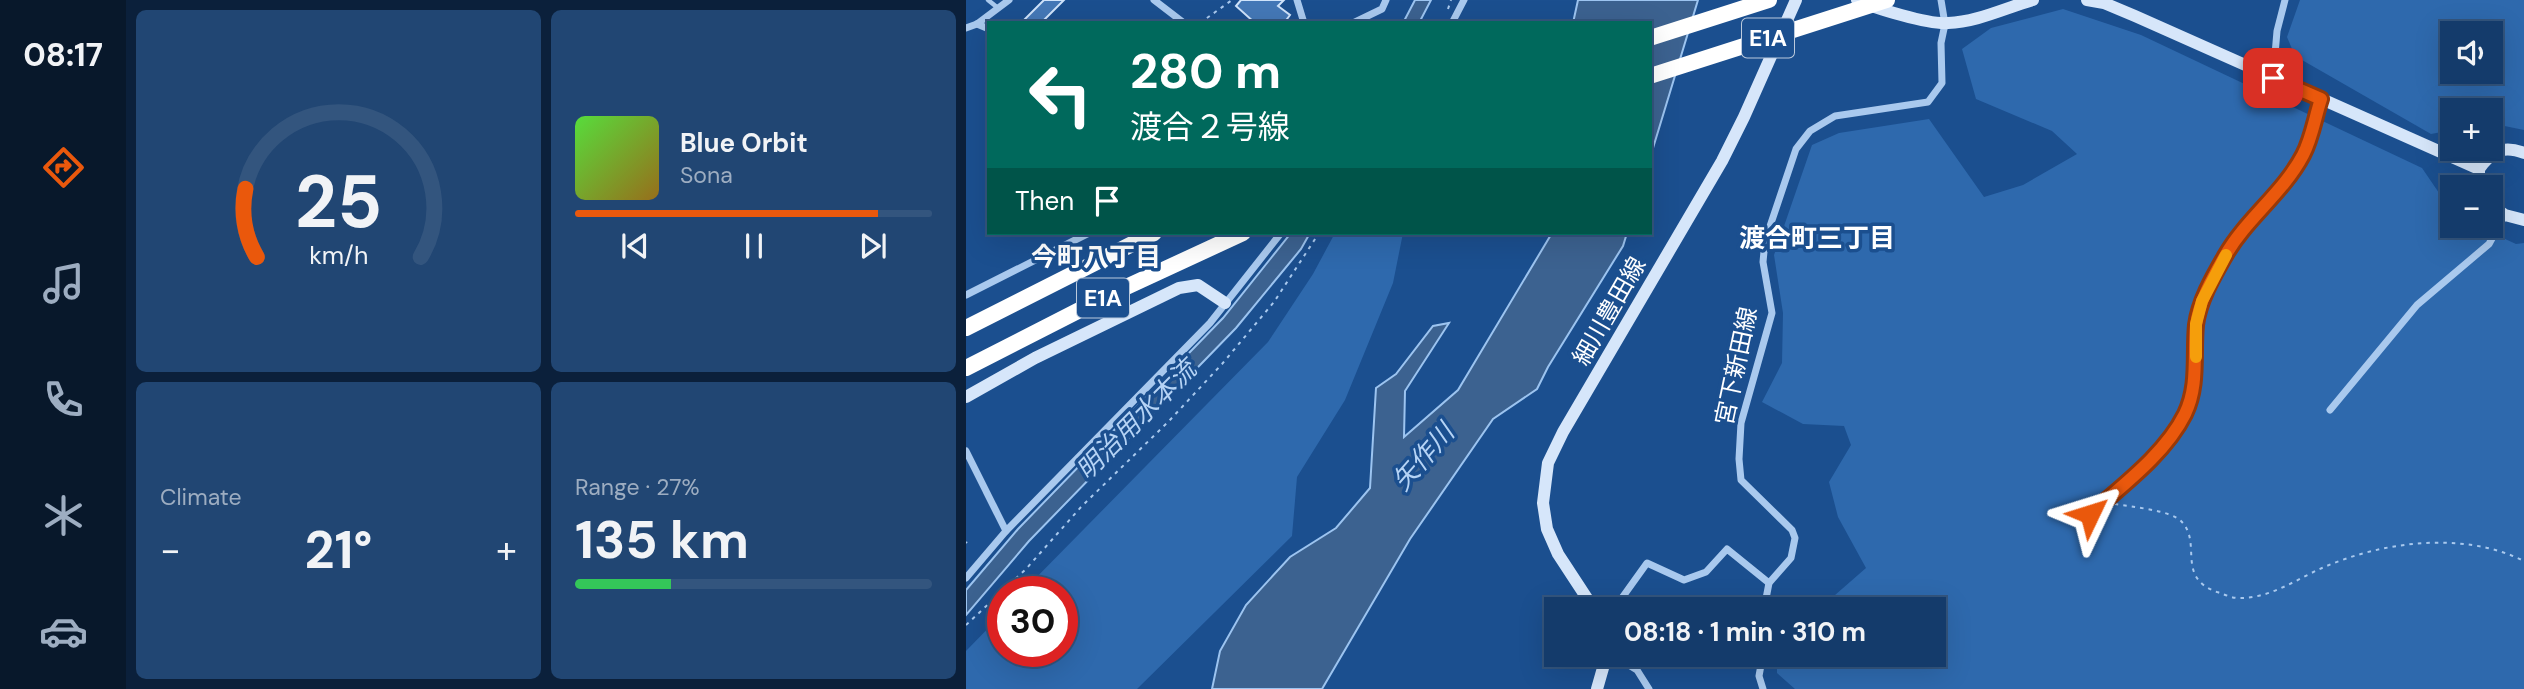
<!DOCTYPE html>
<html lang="en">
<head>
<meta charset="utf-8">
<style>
	body { margin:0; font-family:"DM Sans","Noto Sans JP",sans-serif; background:#214673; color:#f1f3f6; height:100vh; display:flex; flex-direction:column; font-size:26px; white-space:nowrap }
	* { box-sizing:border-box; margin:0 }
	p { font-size:23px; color:#9dadc1 }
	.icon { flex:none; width:38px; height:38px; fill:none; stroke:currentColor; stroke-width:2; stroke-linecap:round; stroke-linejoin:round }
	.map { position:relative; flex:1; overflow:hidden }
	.drawer { display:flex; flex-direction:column; gap:10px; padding:10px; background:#0b203b; width:840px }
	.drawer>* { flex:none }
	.top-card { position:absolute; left:21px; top:21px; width:665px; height:214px; border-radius:0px; box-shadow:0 7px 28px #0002,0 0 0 2px #33557e; background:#00695c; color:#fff; overflow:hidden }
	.buttons { position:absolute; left:1474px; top:21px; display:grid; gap:14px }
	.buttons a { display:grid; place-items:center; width:63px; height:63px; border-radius:0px; background:#143b6b; box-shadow:0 7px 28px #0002,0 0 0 2px #33557e; font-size:35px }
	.speed { position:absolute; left:21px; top:576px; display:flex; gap:14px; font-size:35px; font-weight:700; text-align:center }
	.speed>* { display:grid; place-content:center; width:91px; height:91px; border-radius:50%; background:#143b6b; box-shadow:0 7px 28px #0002,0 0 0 2px #33557e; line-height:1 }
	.speed .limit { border:10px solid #d22; background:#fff; color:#111 }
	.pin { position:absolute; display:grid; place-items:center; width:60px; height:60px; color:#fff; margin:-30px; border-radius:14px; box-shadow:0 4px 10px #0006 }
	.me { position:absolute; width:77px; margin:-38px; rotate:49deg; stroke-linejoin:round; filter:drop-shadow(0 0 5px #0008) }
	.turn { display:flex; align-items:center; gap:24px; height:147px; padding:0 28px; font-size:32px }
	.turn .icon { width:91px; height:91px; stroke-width:2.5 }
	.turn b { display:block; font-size:49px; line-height:60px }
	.then { display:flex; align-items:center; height:66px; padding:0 28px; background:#0003; gap:14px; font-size:26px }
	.big { font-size:52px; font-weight:700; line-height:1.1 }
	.drawer .widget { flex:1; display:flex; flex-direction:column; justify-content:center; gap:10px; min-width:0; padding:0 24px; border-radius:10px; background:#214673 }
	.drawer .dial { align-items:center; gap:0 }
	.dial svg { height:182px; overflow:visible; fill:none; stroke:#33557e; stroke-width:7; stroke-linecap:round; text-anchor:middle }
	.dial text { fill:#f1f3f6; stroke:none }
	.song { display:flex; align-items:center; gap:21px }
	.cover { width:84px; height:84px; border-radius:10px; background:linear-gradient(135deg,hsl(110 70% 55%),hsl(40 70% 35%)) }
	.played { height:7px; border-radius:4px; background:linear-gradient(90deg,#ea580c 85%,#33557e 85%) }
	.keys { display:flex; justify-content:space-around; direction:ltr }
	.heat { display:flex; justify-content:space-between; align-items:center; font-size:38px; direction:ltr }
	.charge { height:10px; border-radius:5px; background:linear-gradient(90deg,#34c759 27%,#33557e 0) }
	.drawer .tiles { flex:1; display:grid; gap:10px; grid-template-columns:repeat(2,1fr) }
	.trip { position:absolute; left:578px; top:597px; width:402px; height:70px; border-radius:0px; background:#143b6b; box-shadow:0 7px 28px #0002,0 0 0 2px #33557e; font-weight:700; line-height:70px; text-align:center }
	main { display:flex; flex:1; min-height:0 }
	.tabs { display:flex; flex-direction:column; width:126px; justify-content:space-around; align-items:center; background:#08182b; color:#9dadc1 }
	.tabs .icon { width:49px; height:49px }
	.tabs .active { color:#ea580c }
	.tabs b { font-size:32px; color:#f1f3f6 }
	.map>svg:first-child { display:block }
	.green { fill:#2e69ad; fill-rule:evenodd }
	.water { fill:#3c6290; stroke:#9cc4f0; stroke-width:2 }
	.building { fill:#4478b7; stroke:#cfe3fa; stroke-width:2 }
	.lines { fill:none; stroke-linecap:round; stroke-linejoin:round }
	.path { stroke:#a9c9ee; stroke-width:2; stroke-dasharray:3.5 5; stroke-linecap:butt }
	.lane { stroke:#a9c9ee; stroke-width:4.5 }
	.street { stroke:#a9c9ee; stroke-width:7 }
	.secondary { stroke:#d6e6fa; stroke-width:12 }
	.highway { stroke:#fff; stroke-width:16 }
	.route-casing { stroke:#983908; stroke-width:18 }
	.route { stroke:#ea580c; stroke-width:12 }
	.slow { stroke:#f59e0b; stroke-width:12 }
	.labels { text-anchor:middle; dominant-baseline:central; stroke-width:7; stroke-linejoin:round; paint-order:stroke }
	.shield { fill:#1b4f8f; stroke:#bbcadd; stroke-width:2 }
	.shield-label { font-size:23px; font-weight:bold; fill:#fff }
	.street-label { font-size:24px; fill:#fff; stroke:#1b4f8f }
	.neighbourhood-label { font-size:26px; font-weight:bold; fill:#fff; stroke:#1b4f8f }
	.water-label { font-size:26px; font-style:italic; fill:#b5d3f5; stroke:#1b4f8f }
</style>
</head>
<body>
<main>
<nav class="tabs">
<b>08:17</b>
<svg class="icon active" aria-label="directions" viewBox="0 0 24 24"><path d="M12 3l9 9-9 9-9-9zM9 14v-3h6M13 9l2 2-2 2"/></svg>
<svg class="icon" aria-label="music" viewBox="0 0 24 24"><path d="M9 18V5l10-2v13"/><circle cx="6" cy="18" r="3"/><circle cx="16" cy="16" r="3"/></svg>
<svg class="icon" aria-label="phone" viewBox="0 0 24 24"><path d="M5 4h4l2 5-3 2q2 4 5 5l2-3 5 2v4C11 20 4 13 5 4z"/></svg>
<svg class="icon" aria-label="climate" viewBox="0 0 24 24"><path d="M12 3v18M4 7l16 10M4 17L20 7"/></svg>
<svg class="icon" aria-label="car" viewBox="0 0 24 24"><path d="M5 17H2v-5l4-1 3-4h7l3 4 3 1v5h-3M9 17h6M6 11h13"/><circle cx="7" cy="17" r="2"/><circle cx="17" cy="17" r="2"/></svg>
</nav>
<section class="drawer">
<div class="tiles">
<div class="widget dial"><svg viewBox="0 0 100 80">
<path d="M14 69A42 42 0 1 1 86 69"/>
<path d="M14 69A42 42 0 0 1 9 39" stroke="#ea580c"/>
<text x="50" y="56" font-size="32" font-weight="700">25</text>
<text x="50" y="72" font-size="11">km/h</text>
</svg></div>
<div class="widget">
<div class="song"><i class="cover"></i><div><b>Blue Orbit</b><p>Sona</p></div></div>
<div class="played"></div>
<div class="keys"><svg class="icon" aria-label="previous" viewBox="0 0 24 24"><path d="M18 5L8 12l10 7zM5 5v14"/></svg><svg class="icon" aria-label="pause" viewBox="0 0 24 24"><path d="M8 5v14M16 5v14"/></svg><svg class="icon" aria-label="next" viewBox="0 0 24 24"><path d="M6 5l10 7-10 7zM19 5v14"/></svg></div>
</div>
<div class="widget"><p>Climate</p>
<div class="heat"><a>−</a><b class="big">21°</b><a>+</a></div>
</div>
<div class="widget"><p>Range · 27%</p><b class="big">135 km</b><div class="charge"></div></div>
</div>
</section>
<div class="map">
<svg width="1558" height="689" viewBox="0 0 1558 689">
	<rect width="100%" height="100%" fill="#1b4f8f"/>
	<g class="green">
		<path d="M1334,0h224v130l-34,-7v-13h-38v20l-21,4 -136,-78 -8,-19zM1486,33h38v39h-38z"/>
		<path d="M1097,9l78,26 281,133 30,44v14h25l39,18 8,-1v446h-729l-18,-16v-18l157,-1v-45h-115l47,-41 -28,-51 -9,-35 22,-37 -7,-19 -41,-2 -41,-22 20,-39 1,-50 -9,-58 38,-110 27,-12 90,-14 55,78 39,-12 54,-31 -25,-23 -76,-32 -14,-50 29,-21z"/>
		<path d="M369,233h68l-10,50 -48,117 -48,77 -5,59 -155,153h-171v-38l37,-38v38h59v-59l-39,-1 245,-249 45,-68z"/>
	</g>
	<g class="water">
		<path d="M449,0h16l-12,23h-16z"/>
		<path d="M612,0h120l-48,158v-135h-77z"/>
		<path d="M325,233h19l-9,16 -65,79 -207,213 -63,74v-25l52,-61 205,-211z"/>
		<path d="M586,233h75l-4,13 -75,121 -11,22 -44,30 -83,120 -88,150h-110l8,-38 26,-46 44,-48 46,-29 34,-40 6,-100 20,-14 37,-48 16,-3 -44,68 -1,46 54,-47z"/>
	</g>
	<g class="building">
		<path d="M78,0h20l-23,23h-20z"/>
		<path d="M275,0h43l-6,6 12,9 -6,8h-29l-19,-17z"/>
	</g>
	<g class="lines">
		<g class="path">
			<path d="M482,9l3,-9"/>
			<path d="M234,23l32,-23"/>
			<path d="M1149,504c16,3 55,6 66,17 22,22 -6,56 36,71 7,2 14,6 21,6 31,1 57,-18 84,-30 61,-27 142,-37 202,-7"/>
			<path d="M0,542l1,1"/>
			<path d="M0,625l60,-56 55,-62 88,-86 53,-57 52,-62 45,-69"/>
		</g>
		<path class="lane" d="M22,0l10,8"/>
		<g class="street">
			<path d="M188,0l30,23"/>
			<path d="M331,0l7,23"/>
			<path d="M387,23l29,-14 4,-9"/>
			<path d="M486,23l12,-23"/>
			<path d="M11,24l12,5"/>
			<path d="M0,28l11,-4 32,-24"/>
			<path d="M1307,78l4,-47 8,-31"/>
			<path d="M0,295l123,-62"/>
			<path d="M1364,410l87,-105 72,-61 16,-29"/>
			<path d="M0,451l40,80"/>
			<path d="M1124,514c33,-29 75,-60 95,-100 14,-29 8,-59 11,-89 3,-24 17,-48 29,-69 21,-37 58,-63 78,-101 9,-17 12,-38 18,-56"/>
			<path d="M0,578l40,-47 204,-208 71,-90"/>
			<path d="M648,609l33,-46 37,17 22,-8 21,-23 42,34"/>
			<path d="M798,609l5,-26 22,-25 4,-20 -3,-8 -51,-50 -2,-21 2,-36 31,-110 -9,-51 2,-21 31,-92 14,-18 25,-15 93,-14 14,-19 -1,-40 4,-19 -4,-24"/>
			<path d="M645,654l26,16 12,19"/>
			<path d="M797,689l-4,-13 4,-22"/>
		</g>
		<g class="secondary">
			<path d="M891,0c17,8 73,25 91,23 29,-1 57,-15 85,-23"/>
			<path d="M1121,0l17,3 31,13 344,153"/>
			<path d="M1513,187v-18c13,-18 24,-24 45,-16"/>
			<path d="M1524,205l15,10 19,5"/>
			<path d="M0,397l69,-39 144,-70 19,-3 27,18"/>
			<path d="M628,609l-36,-55 -11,-25 -4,-26 5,-40 15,-31 159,-271 22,-44 52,-117"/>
			<path d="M631,689l10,-35"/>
		</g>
		<g class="highway">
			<path d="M684,38l119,-38"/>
			<path d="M684,76l237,-76"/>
			<path d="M0,328l188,-95"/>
			<path d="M0,368l143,-73 134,-62"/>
		</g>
	</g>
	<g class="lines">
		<defs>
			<path id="route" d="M1124,514c33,-29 75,-60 95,-100 14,-29 8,-59 11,-89 3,-24 17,-48 29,-69 21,-37 58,-63 78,-101 9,-17 12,-38 18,-56l-48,-21"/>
		</defs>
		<use href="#route" class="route-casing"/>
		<use href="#route" class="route"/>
		<path class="slow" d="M1230,357v-33l6,-23 24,-46"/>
	</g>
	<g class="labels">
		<g class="shield">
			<rect x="776" y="18.5" width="52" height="39" rx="5"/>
			<rect x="111" y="278.5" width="52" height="39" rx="5"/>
		</g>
		<g class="shield-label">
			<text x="802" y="38">E1A</text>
			<text x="137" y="298">E1A</text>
		</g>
		<g class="street-label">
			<text transform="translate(643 311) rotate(-60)">細川豊田線</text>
			<text transform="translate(770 366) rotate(-78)">宮下新田線</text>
		</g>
		<g class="neighbourhood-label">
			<text x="851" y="238">渡合町三丁目</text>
			<text x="130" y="257">今町八丁目</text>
		</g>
		<g class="water-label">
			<text transform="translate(170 420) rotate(-45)">明治用水本流</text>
			<text transform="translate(457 457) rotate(-49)">矢作川</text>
		</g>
	</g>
</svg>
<div class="buttons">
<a><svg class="icon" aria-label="sound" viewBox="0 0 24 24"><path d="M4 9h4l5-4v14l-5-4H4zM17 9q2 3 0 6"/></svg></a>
<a>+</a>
<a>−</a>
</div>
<div class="speed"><div class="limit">30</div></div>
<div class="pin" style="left:1307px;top:78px;background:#d93025"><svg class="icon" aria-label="arrive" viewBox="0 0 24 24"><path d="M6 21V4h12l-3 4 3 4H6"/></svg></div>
<svg class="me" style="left:1124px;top:514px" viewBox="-20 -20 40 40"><path d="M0-17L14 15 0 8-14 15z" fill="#ea580c" stroke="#fff" stroke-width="4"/></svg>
<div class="trip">08:18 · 1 min · 310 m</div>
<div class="top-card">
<div class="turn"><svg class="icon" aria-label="left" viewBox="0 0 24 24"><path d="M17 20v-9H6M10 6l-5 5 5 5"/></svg><div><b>280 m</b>渡合２号線</div></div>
<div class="then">Then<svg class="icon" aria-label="arrive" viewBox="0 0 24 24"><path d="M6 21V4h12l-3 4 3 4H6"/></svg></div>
</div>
</div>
</main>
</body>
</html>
